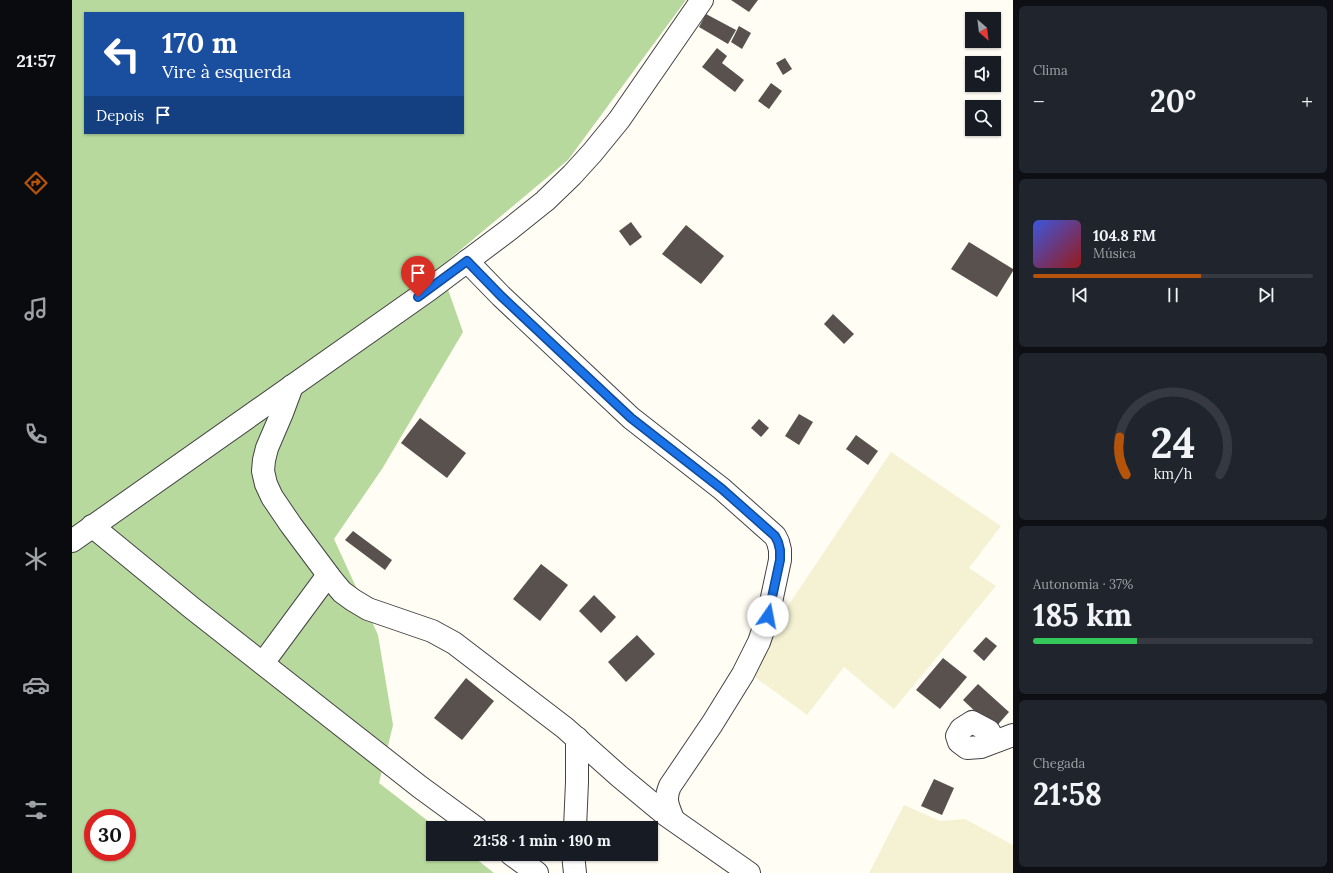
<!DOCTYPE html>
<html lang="pt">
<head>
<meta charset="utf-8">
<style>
	body { margin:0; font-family:Lora,serif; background:#20242c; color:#f1f3f6; height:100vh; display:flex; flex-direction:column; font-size:15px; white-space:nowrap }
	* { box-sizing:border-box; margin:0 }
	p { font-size:13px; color:#9ea1a6 }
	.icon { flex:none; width:22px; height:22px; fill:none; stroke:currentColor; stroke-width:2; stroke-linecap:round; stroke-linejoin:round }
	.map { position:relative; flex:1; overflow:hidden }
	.details { display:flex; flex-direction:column; gap:6px; padding:6px; background:#0d0f14; width:320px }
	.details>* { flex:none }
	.top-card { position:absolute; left:12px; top:12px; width:380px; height:122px; border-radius:0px; box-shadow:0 1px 3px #0004; background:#1a4fa0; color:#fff; overflow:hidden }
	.needle { width:26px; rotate:152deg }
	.controls { position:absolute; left:893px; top:12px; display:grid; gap:8px }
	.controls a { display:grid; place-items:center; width:36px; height:36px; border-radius:0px; background:#171b24; box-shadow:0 1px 3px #0004; font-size:20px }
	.speed { position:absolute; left:12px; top:809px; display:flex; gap:8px; font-size:20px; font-weight:700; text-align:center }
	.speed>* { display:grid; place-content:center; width:52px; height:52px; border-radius:50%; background:#171b24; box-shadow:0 1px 3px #0004; line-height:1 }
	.speed .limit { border:6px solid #d22; background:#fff; color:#111 }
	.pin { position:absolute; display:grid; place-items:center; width:34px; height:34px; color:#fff; margin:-41px -17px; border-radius:50% 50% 50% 0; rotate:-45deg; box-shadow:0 0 4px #0007 }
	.pin .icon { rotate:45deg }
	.me { position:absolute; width:44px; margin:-22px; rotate:12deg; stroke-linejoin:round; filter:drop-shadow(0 0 3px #0008) }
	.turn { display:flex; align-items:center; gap:14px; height:84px; padding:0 12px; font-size:18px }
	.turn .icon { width:52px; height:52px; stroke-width:2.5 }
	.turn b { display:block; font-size:28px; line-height:34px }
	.then { display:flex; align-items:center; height:38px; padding:0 12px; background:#0003; gap:8px; font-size:15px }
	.big { font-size:30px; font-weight:700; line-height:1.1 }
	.details .tile { flex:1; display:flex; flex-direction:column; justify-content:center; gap:6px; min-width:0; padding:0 14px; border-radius:6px; background:#20242c }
	.details .dial { align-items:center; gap:0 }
	.dial svg { height:104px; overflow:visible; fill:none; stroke:#363941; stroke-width:7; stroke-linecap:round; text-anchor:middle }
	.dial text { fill:#f1f3f6; stroke:none }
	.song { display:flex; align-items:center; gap:12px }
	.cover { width:48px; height:48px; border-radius:6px; background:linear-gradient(135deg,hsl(230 70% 55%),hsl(0 70% 35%)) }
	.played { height:4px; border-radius:2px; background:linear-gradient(90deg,#b45309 60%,#363941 60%) }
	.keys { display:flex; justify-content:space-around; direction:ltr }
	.heat { display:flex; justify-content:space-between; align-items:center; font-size:22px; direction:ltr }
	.charge { height:6px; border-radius:3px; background:linear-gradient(90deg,#34c759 37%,#363941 0) }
	.trip { position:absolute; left:354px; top:821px; width:232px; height:40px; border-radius:0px; background:#171b24; box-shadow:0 1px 3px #0004; font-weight:700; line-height:40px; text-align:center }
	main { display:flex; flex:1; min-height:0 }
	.menu { display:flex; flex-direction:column; width:72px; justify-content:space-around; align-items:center; background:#090b0e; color:#9ea1a6 }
	.menu .icon { width:28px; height:28px }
	.menu .current { color:#b45309 }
	.menu b { font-size:18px; color:#f1f3f6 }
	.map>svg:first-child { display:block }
	.farmland { fill:#f5f2d4 }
	.forest { fill:#b7d99d; fill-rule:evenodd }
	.building { fill:#59514d }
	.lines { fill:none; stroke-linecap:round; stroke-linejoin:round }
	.minor-casing { stroke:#434343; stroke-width:24 }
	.minor { stroke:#fff; stroke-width:22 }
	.route-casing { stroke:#114b97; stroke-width:10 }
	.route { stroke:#1a73e8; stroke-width:7 }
</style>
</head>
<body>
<main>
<nav class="menu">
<b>21:57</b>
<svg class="icon current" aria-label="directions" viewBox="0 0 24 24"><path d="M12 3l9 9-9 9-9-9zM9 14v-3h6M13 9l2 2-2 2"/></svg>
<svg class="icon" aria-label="music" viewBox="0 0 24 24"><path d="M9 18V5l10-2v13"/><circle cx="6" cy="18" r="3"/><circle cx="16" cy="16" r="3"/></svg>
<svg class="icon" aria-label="phone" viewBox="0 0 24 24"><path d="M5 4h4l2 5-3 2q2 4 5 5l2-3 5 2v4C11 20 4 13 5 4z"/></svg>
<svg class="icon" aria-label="climate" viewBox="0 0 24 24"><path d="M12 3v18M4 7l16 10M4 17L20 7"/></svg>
<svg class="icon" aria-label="car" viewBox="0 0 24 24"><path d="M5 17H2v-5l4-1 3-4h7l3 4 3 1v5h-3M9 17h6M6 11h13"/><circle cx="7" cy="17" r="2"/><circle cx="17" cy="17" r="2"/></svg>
<svg class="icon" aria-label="filters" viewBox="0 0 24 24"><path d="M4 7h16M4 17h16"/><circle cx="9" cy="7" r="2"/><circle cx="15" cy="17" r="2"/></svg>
</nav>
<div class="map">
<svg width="941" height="873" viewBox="0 0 941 873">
	<rect width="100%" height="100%" fill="#fffdf4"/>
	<g class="farmland">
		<path d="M819,452l110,74 -32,42 27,18 -102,123 -50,-42 -37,48 -62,-45z"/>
		<path d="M832,805l36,16 25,-2 48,26v28h-144z"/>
	</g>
	<path class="forest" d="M0,0h614l-118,160 -128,107 23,65 -81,137 -48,70 44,96 15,90 -14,58 58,45h-4v26h37l24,19h-422zM13,13h378v120h-378zM21,818h34v34h-34z"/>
	<g class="building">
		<path d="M659,0h27l-9,12z"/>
		<path d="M634,14l30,16 -8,14 -29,-17z"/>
		<path d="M667,26l12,7 -9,16 -11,-7z"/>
		<path d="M645,48l10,8 -5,7 22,17 -9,12 -33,-25z"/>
		<path d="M713,58l7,11 -9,6 -7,-12z"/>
		<path d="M699,83l11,8 -13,18 -11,-8z"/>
		<path d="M559,222l11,15 -12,9 -11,-15z"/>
		<path d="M614,225l38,31 -23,28 -39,-30z"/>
		<path d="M897,242l44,27v2l-16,26 -46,-28z"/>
		<path d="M761,314l21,20 -10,10 -20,-20z"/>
		<path d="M727,414l14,8 -14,23 -14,-9z"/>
		<path d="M348,418l46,35 -19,25 -46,-35z"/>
		<path d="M687,419l10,9 -8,9 -10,-9z"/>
		<path d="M784,435l22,16 -10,14 -22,-16z"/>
		<path d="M281,531l39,29 -7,10 -40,-30z"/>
		<path d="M469,564l27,21 -28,36 -27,-22z"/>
		<path d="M522,595l22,22 -15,16 -22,-22z"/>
		<path d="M565,635l18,19 -29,28 -18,-20z"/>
		<path d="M914,637l11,9 -13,15 -11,-10z"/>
		<path d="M871,658l24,19 -27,32 -24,-19z"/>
		<path d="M394,678l28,23 -32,39 -28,-22z"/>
		<path d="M906,684l31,28 -15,17 -31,-29z"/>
		<path d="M862,779l20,9 -12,27 -21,-9z"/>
	</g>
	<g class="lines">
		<defs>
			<g id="minor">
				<path d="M395,261l34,35 130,122 91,71 44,39 9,8 3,6 2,8v10l-12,56 -9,26 -16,32 -31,50 -42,62c-6,14 -2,20 3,33"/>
				<path d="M220,386l-10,27 -15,35 -3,12 -1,11 3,13 6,13 19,28 41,55 10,12 11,8 15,9 64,22 22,12 111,85 54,48 47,39 83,58"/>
				<path d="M20,526l100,82 228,179 56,41"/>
				<path d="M0,541l358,-252 80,-60 35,-28 27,-26 20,-22 27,-33 83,-120"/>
				<path d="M191,663l65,-88"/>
				<path d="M922,741l-5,-10 -17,-9 -11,7 -4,7 2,6 8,6 14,-1 32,-12"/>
				<path d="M503,828l2,-46v-44"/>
				<path d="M439,854l26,19"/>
				<path d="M501,854l2,19"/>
			</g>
		</defs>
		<use href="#minor" class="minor-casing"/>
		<use href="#minor" class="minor"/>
	</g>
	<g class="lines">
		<defs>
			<path id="route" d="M346,297l49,-36 34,35 130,122 91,71 53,47 3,6 2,8v10l-12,56"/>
		</defs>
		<use href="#route" class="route-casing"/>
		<use href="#route" class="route"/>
	</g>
</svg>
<div class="controls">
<a><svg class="needle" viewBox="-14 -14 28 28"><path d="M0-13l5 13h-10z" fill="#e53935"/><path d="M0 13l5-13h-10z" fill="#9ea1a6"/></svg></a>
<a><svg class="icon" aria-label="sound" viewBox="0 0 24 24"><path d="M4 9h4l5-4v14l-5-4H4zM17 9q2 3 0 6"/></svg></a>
<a><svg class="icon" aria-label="search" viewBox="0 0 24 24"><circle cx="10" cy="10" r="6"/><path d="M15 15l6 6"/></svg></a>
</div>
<div class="speed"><div class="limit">30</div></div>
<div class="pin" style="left:346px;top:297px;background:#d93025"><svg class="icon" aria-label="arrive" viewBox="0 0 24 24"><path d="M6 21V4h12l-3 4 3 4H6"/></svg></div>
<svg class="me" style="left:696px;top:616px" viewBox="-20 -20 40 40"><circle r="19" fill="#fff"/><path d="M0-13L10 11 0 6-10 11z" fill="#1a73e8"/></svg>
<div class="trip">21:58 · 1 min · 190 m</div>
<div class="top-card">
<div class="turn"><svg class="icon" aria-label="left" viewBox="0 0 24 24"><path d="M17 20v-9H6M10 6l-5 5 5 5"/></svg><div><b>170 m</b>Vire à esquerda</div></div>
<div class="then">Depois<svg class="icon" aria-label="arrive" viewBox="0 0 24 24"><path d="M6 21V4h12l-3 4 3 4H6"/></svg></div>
</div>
</div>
<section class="details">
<div class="tile"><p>Clima</p>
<div class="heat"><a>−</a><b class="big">20°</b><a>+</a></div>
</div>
<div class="tile">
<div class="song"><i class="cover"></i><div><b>104.8 FM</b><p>Música</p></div></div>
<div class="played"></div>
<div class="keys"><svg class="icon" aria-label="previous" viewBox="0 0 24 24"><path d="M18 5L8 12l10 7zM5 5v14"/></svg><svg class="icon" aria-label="pause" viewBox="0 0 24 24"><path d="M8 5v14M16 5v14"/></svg><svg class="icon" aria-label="next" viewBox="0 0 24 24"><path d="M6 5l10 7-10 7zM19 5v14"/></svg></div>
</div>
<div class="tile dial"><svg viewBox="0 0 100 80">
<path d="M14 69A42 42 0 1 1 86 69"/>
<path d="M14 69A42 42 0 0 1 9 40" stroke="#b45309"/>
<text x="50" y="56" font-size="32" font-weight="700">24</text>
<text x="50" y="72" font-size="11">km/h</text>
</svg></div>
<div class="tile"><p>Autonomia · 37%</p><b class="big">185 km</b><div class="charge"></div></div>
<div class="tile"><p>Chegada</p><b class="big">21:58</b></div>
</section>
</main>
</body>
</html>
